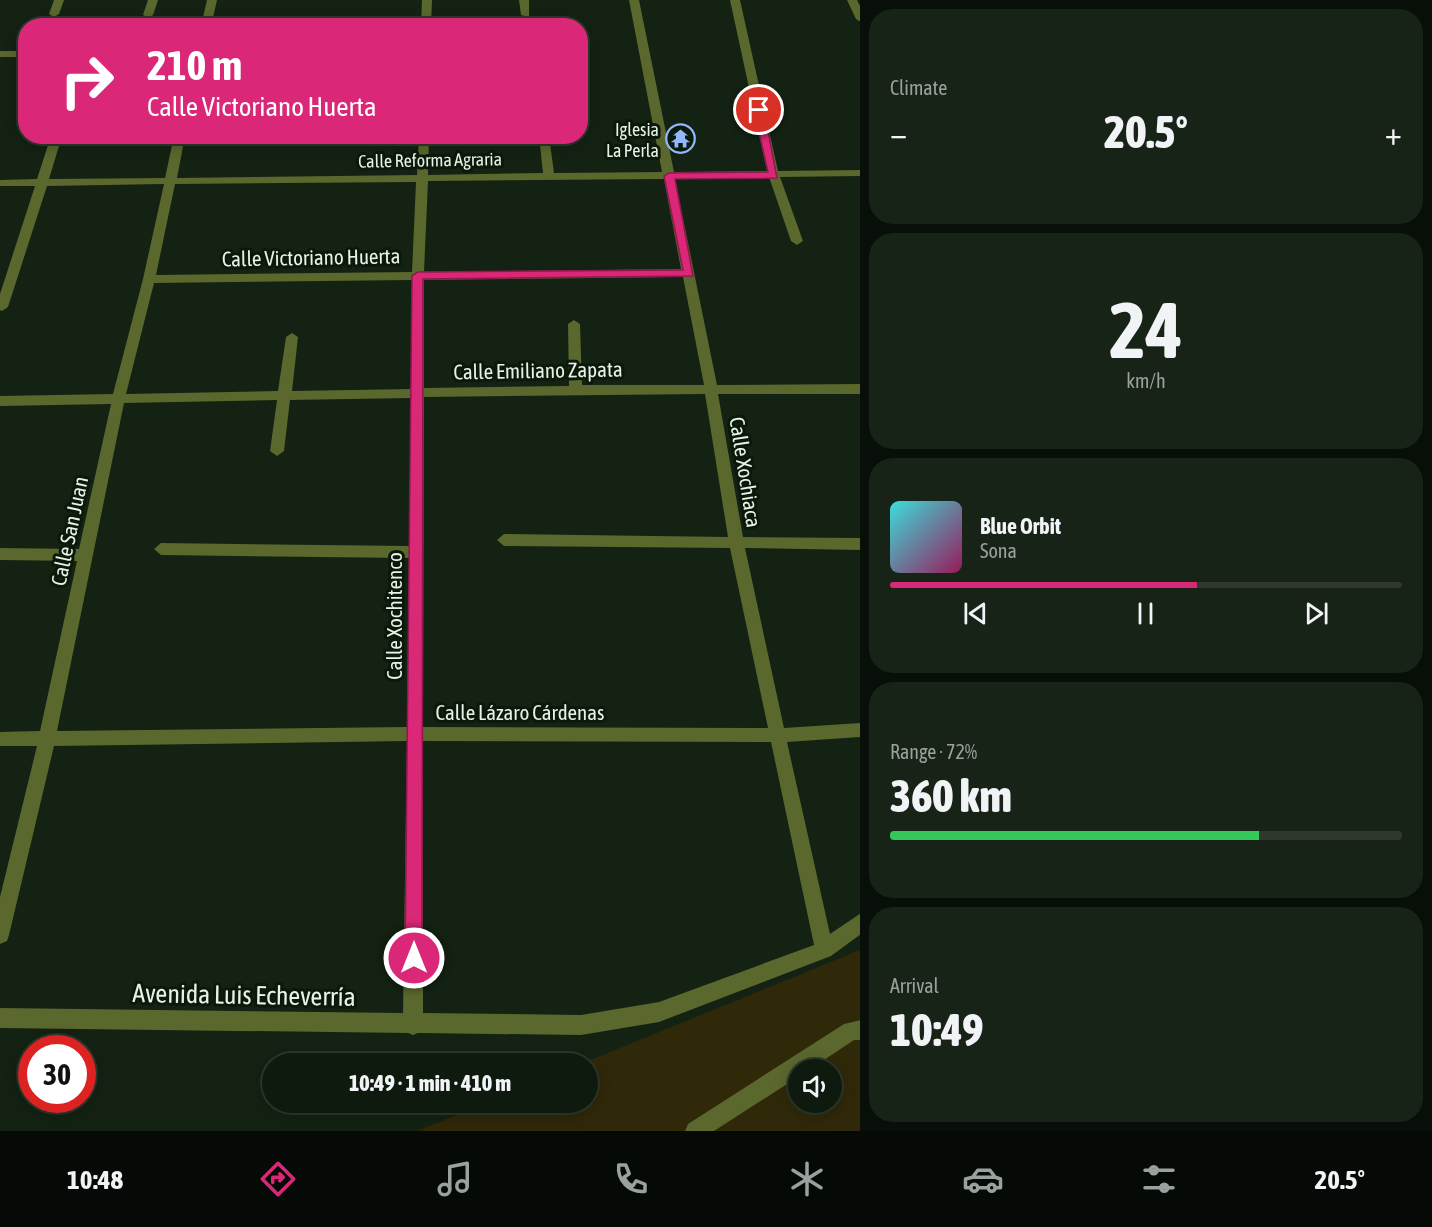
<!DOCTYPE html>
<html lang="en">
<head>
<meta charset="utf-8">
<style>
	body { margin:0; font-family:"Asap Condensed",sans-serif; background:#172317; color:#f1f3f6; height:100vh; display:flex; flex-direction:column; font-size:22px; white-space:nowrap }
	* { box-sizing:border-box; margin:0 }
	p { font-size:20px; color:#9ba19e }
	.icon { flex:none; width:33px; height:33px; fill:none; stroke:currentColor; stroke-width:2; stroke-linecap:round; stroke-linejoin:round }
	.map { position:relative; flex:1; overflow:hidden }
	.drawer { display:flex; flex-direction:column; gap:9px; padding:9px; background:#080e08; width:572px }
	.drawer>* { flex:none }
	.guide { position:absolute; left:18px; top:18px; width:570px; height:126px; border-radius:24px; box-shadow:0 3px 15px #0003,0 0 0 2px #2e382e; background:#db2777; color:#fff; overflow:hidden }
	.controls { position:absolute; left:788px; top:1059px; display:grid; gap:12px }
	.controls a { display:grid; place-items:center; width:54px; height:54px; border-radius:50%; background:#0e1a0e; box-shadow:0 3px 15px #0003,0 0 0 2px #2e382e; font-size:30px }
	.speed { position:absolute; left:18px; top:1035px; display:flex; gap:12px; font-size:30px; font-weight:700; text-align:center }
	.speed>* { display:grid; place-content:center; width:78px; height:78px; border-radius:50%; background:#0e1a0e; box-shadow:0 3px 15px #0003,0 0 0 2px #2e382e; line-height:1 }
	.speed .limit { border:9px solid #d22; background:#fff; color:#111 }
	.pin { position:absolute; display:grid; place-items:center; width:51px; height:51px; color:#fff; margin:-26px; border:3px solid #fff; border-radius:50%; box-shadow:0 2px 6px #0007 }
	.me { position:absolute; width:66px; margin:-33px; rotate:0deg; stroke-linejoin:round; filter:drop-shadow(0 0 4px #0008) }
	.turn { display:flex; align-items:center; gap:21px; height:126px; padding:0 30px; font-size:27px }
	.turn .icon { width:78px; height:78px; stroke-width:2.5 }
	.turn b { display:block; font-size:42px; line-height:51px }
	.big { font-size:45px; font-weight:800; line-height:1.1 }
	.drawer .tile { flex:1; display:flex; flex-direction:column; justify-content:center; gap:9px; min-width:0; padding:0 21px; border-radius:24px; background:#172317 }
	.drawer .dial { align-items:center; gap:0 }
	.dial b { font-size:78px; line-height:1 }
	.song { display:flex; align-items:center; gap:18px }
	.cover { width:72px; height:72px; border-radius:9px; background:linear-gradient(135deg,hsl(180 70% 55%),hsl(330 70% 35%)) }
	.played { height:6px; border-radius:3px; background:linear-gradient(90deg,#db2777 60%,#2e382e 60%) }
	.keys { display:flex; justify-content:space-around; direction:ltr }
	.heat { display:flex; justify-content:space-between; align-items:center; font-size:33px; direction:ltr }
	.charge { height:9px; border-radius:4px; background:linear-gradient(90deg,#34c759 72%,#2e382e 0) }
	.trip { position:absolute; left:262px; top:1053px; width:336px; height:60px; border-radius:30px; background:#0e1a0e; box-shadow:0 3px 15px #0003,0 0 0 2px #2e382e; font-weight:800; line-height:60px; text-align:center }
	.tabs { display:flex; height:96px; justify-content:space-around; align-items:center; background:#060a06; color:#9ba19e }
	.tabs .icon { width:42px; height:42px }
	.tabs .selected { color:#db2777 }
	.tabs b { font-size:27px; color:#f1f3f6 }
	main { display:flex; flex:1; min-height:0 }
	.map>svg:first-child { display:block }
	.green { fill:#2f2809; fill-rule:evenodd }
	.lines { fill:none; stroke-linecap:round; stroke-linejoin:round }
	.service { fill:#5a672d; fill-rule:evenodd }
	.minor { fill:#5a672d; fill-rule:evenodd }
	.route { fill:#db2777; stroke:#8e194d; stroke-width:1.5 }
	.labels { text-anchor:middle; dominant-baseline:central; stroke-width:6; stroke-linejoin:round; paint-order:stroke }
	.far-poi-label { font-size:18px; fill:#e8f2e7; stroke:#0a1909; text-anchor:end }
	.far-street-label { font-size:18px; fill:#e8f2e7; stroke:#0a1909 }
	.street-label { font-size:21px; fill:#e8f2e7; stroke:#0a1909 }
	.near-street-label { font-size:26px; fill:#e8f2e7; stroke:#0a1909 }
</style>
</head>
<body>
<main>
<div class="map">
<svg width="861" height="1131" viewBox="0 0 861 1131">
	<rect width="100%" height="100%" fill="#132212"/>
	<path class="green" d="M860,950v181h-443l70,-28 101,-1v-38l-5,-1zM798,1070h33v32h-33z"/>
	<g class="lines">
		<path class="service" d="M861,1020v20h-7l-45,30h-11v7l-84,54h-29l3,-7 156,-100z"/>
		<g class="minor">
			<path d="M54,0h10l-5,14 -5,3 -5,-3z"/>
			<path d="M148,0h10l-5,15 -5,3 -5,-3z"/>
			<path d="M207,0h10l-6,26h-10z"/>
			<path d="M422,0h10l-1,26h-10z"/>
			<path d="M519,0h10v17l-8,-2z"/>
			<path d="M629,0h10l35,172 93,-1 -37,-171h10l38,171 83,-1v6l-81,1 23,64 -6,4 -6,-4 -22,-64 -94,2 42,206 144,-1v10h-143l25,143 118,1v12l-116,-2 39,180 77,-5v14l-74,5 43,192 31,-21v21l-30,22 -172,66 -78,13 -163,-2 -5,2 -5,-2 -408,-5v-20l403,5 4,-272 -353,5 -45,189 -2,6 -7,3v-47l37,-151h-37v-14l40,-1 37,-170 -77,-1v-12l79,1 32,-145 -111,2v-10l113,-2 30,-115 21,-95 -117,2 -39,121 -6,4 -2,-1v-16l35,-108h-35v-6l37,-1 14,-43h11l-13,43 116,-1 9,-42h11l-8,42 240,-3 2,-39h10l-1,39 115,-2 -4,-37h10l5,37 108,-1zM664,179l17,90 -257,3 4,-91zM416,182l-4,90 -256,3 19,-91zM683,277l21,108h-122l-2,-61 -6,-4 -6,4 1,62 -145,2v-108zM412,280l-1,109 -119,2 6,-54 -6,-4 -6,4 -8,54 -152,3 28,-111zM705,394l23,143 -224,-3 -7,6 7,6 226,2 38,180 -345,-1 1,-330zM411,398l-2,148 -248,-3 -7,6 7,6 248,3 -2,169 -350,4 67,-328 153,-3 -7,51 7,5 7,-5 6,-51zM423,741l348,1 43,203 -155,57 -78,13 -158,-2z"/>
			<path d="M847,0h10l4,8v14l-5,-3z"/>
			<rect x="0" y="51" width="26" height="6"/>
		</g>
	</g>
	<path class="route" d="M759,107l5,3 13,68 -102,1 18,97 -270,3 -1,679 -2,6 -6,2 -6,-2 -3,-6 7,-682 6,-4 265,-2 -19,-94 5,-3 99,-1 -14,-62z"/>
	<defs>
		<symbol id="temple-ring" viewBox="-11 -11 22 22"><circle r="9.5" fill="#0a1909" stroke="#90b8fd" stroke-width="1.5"/><path d="M0-6L5-2H3V0L6.5 2.5H4V6H1.5V3h-3V6H-4V2.5H-6.5L-3 0V-2H-5Z" fill="#90b8fd"/></symbol>
	</defs>
	<g fill-rule="evenodd">
		<use href="#temple-ring" x="664" y="122" width="33" height="33"/>
	</g>
	<g class="labels">
		<g class="far-poi-label">
			<text x="659" y="129">Iglesia<tspan x="659" dy="21">La Perla</tspan></text>
		</g>
		<g class="far-street-label">
			<text transform="translate(430 160) rotate(-1)">Calle Reforma Agraria</text>
		</g>
		<g class="street-label">
			<text transform="translate(311 257) rotate(-1)">Calle Victoriano Huerta</text>
			<text transform="translate(538 370) rotate(-1)">Calle Emiliano Zapata</text>
			<text transform="translate(746 472) rotate(81)">Calle Xochiaca</text>
			<text transform="translate(69 531) rotate(-78)">Calle San Juan</text>
			<text transform="translate(394 616) rotate(-90)">Calle Xochitenco</text>
			<text x="520" y="712">Calle Lázaro Cárdenas</text>
		</g>
		<g class="near-street-label">
			<text transform="translate(244 995) rotate(1)">Avenida Luis Echeverría</text>
		</g>
	</g>
</svg>
<div class="controls">
<a><svg class="icon" aria-label="sound" viewBox="0 0 24 24"><path d="M4 9h4l5-4v14l-5-4H4zM17 9q2 3 0 6"/></svg></a>
</div>
<div class="speed"><div class="limit">30</div></div>
<div class="pin" style="left:759px;top:110px;background:#d93025"><svg class="icon" aria-label="arrive" viewBox="0 0 24 24"><path d="M6 21V4h12l-3 4 3 4H6"/></svg></div>
<svg class="me" style="left:414px;top:958px" viewBox="-20 -20 40 40"><circle r="17" fill="#db2777" stroke="#fff" stroke-width="3"/><path d="M0-11L8 9 0 5-8 9z" fill="#fff"/></svg>
<div class="trip">10:49 · 1 min · 410 m</div>
<div class="guide">
<div class="turn"><svg class="icon" aria-label="right" viewBox="0 0 24 24"><path d="M7 20v-9h11M14 6l5 5-5 5"/></svg><div><b>210 m</b>Calle Victoriano Huerta</div></div>
</div>
</div>
<section class="drawer">
<div class="tile"><p>Climate</p>
<div class="heat"><a>−</a><b class="big">20.5°</b><a>+</a></div>
</div>
<div class="tile dial"><b>24</b><p>km/h</p></div>
<div class="tile">
<div class="song"><i class="cover"></i><div><b>Blue Orbit</b><p>Sona</p></div></div>
<div class="played"></div>
<div class="keys"><svg class="icon" aria-label="previous" viewBox="0 0 24 24"><path d="M18 5L8 12l10 7zM5 5v14"/></svg><svg class="icon" aria-label="pause" viewBox="0 0 24 24"><path d="M8 5v14M16 5v14"/></svg><svg class="icon" aria-label="next" viewBox="0 0 24 24"><path d="M6 5l10 7-10 7zM19 5v14"/></svg></div>
</div>
<div class="tile"><p>Range · 72%</p><b class="big">360 km</b><div class="charge"></div></div>
<div class="tile"><p>Arrival</p><b class="big">10:49</b></div>
</section>
</main>
<nav class="tabs">
<b>10:48</b>
<svg class="icon selected" aria-label="directions" viewBox="0 0 24 24"><path d="M12 3l9 9-9 9-9-9zM9 14v-3h6M13 9l2 2-2 2"/></svg>
<svg class="icon" aria-label="music" viewBox="0 0 24 24"><path d="M9 18V5l10-2v13"/><circle cx="6" cy="18" r="3"/><circle cx="16" cy="16" r="3"/></svg>
<svg class="icon" aria-label="phone" viewBox="0 0 24 24"><path d="M5 4h4l2 5-3 2q2 4 5 5l2-3 5 2v4C11 20 4 13 5 4z"/></svg>
<svg class="icon" aria-label="climate" viewBox="0 0 24 24"><path d="M12 3v18M4 7l16 10M4 17L20 7"/></svg>
<svg class="icon" aria-label="car" viewBox="0 0 24 24"><path d="M5 17H2v-5l4-1 3-4h7l3 4 3 1v5h-3M9 17h6M6 11h13"/><circle cx="7" cy="17" r="2"/><circle cx="17" cy="17" r="2"/></svg>
<svg class="icon" aria-label="filters" viewBox="0 0 24 24"><path d="M4 7h16M4 17h16"/><circle cx="9" cy="7" r="2"/><circle cx="15" cy="17" r="2"/></svg>
<b>20.5°</b>
</nav>
</body>
</html>
